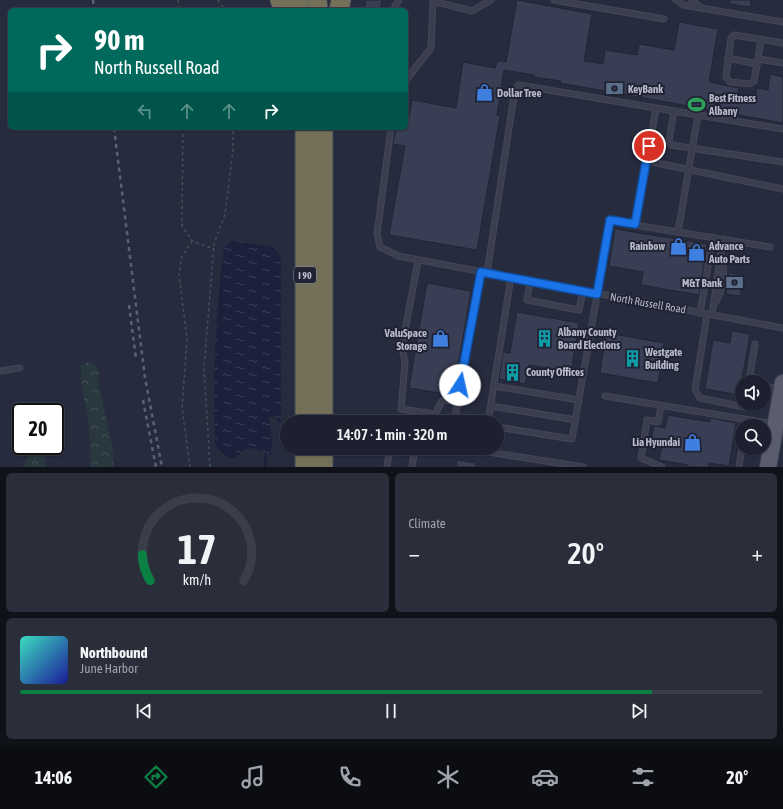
<!DOCTYPE html>
<html lang="en">
<head>
<meta charset="utf-8">
<style>
	body { margin:0; font-family:"Asap Condensed",sans-serif; background:#2a2d3a; color:#f1f3f6; height:100vh; display:flex; flex-direction:column; font-size:15px; white-space:nowrap }
	* { box-sizing:border-box; margin:0 }
	p { font-size:13px; color:#a0a3aa }
	.icon { flex:none; width:22px; height:22px; fill:none; stroke:currentColor; stroke-width:2; stroke-linecap:round; stroke-linejoin:round }
	.map { position:relative; height:467px; overflow:hidden }
	.drawer { display:flex; flex-direction:column; gap:6px; padding:6px; background:#101219; flex:1 }
	.drawer>* { flex:none }
	.hud { position:absolute; left:8px; top:8px; width:400px; height:122px; border-radius:6px; box-shadow:0 1px 3px #0004,0 0 0 1px #3b3e4a; background:#00695c; color:#fff; overflow:hidden }
	.fabs { position:absolute; left:735px; top:375px; display:grid; gap:8px }
	.fabs a { display:grid; place-items:center; width:36px; height:36px; border-radius:50%; background:#1d202e; box-shadow:0 1px 3px #0004,0 0 0 1px #3b3e4a; font-size:20px }
	.speed { position:absolute; left:12px; top:403px; display:flex; gap:8px; font-size:20px; font-weight:700; text-align:center }
	.speed>* { display:grid; place-content:center; width:52px; height:52px; border-radius:50%; background:#1d202e; box-shadow:0 1px 3px #0004,0 0 0 1px #3b3e4a; line-height:1 }
	.speed .limit { border:2px solid #111; border-radius:6px; background:#fff; color:#111 }
	.pin { position:absolute; display:grid; place-items:center; width:34px; height:34px; color:#fff; margin:-17px; border:2px solid #fff; border-radius:50%; box-shadow:0 1px 4px #0007 }
	.me { position:absolute; width:44px; margin:-22px; rotate:10deg; stroke-linejoin:round; filter:drop-shadow(0 0 3px #0008) }
	.turn { display:flex; align-items:center; gap:14px; height:84px; padding:0 20px; font-size:18px }
	.turn .icon { width:52px; height:52px; stroke-width:2.5 }
	.turn b { display:block; font-size:28px; line-height:34px }
	.lanes { display:flex; align-items:center; height:38px; padding:0 20px; background:#0003; justify-content:center; gap:20px; direction:ltr }
	.lanes .off { opacity:.35 }
	.big { font-size:30px; font-weight:600; line-height:1.1 }
	.drawer .widget { flex:1; display:flex; flex-direction:column; justify-content:center; gap:6px; min-width:0; padding:0 14px; border-radius:6px; background:#2a2d3a }
	.drawer .dial { align-items:center; gap:0 }
	.dial svg { height:104px; overflow:visible; fill:none; stroke:#3b3e4a; stroke-width:7; stroke-linecap:round; text-anchor:middle }
	.dial text { fill:#f1f3f6; stroke:none }
	.song { display:flex; align-items:center; gap:12px }
	.cover { width:48px; height:48px; border-radius:6px; background:linear-gradient(135deg,hsl(170 70% 55%),hsl(240 70% 35%)) }
	.played { height:4px; border-radius:2px; background:linear-gradient(90deg,#0b8043 85%,#3b3e4a 85%) }
	.keys { display:flex; justify-content:space-around; direction:ltr }
	.heat { display:flex; justify-content:space-between; align-items:center; font-size:22px; direction:ltr }
	.drawer .tiles { flex:1; display:grid; gap:6px; grid-template-columns:1fr 1fr }
	.widget:last-child { grid-column:span 2 }
	.trip { position:absolute; left:280px; top:415px; width:224px; height:40px; border-radius:20px; background:#1d202e; box-shadow:0 1px 3px #0004,0 0 0 1px #3b3e4a; font-weight:600; line-height:40px; text-align:center }
	.tab-bar { display:flex; height:64px; justify-content:space-around; align-items:center; background:#0c0d12; color:#a0a3aa }
	.tab-bar .icon { width:28px; height:28px }
	.tab-bar .active { color:#0b8043 }
	.tab-bar b { font-size:18px; color:#f1f3f6 }
	.map>svg:first-child { display:block }
	.forest { fill:url(#forest-crowns) }
	.water { fill:url(#water-ripples) }
	.lines { fill:none; stroke-linecap:round; stroke-linejoin:round }
	.stream { stroke:#1b203b; stroke-width:2.5 }
	.building { fill:#393e54; stroke:#222535 }
	.service-casing { stroke:#444757; stroke-width:7 }
	.primary-casing { stroke:#444757; stroke-width:18 }
	.motorway-casing { stroke:#434656; stroke-width:21 }
	.path { stroke:#425057; stroke-width:1.5; stroke-dasharray:3 3; stroke-linecap:butt }
	.service { stroke:#3b3e4e; stroke-width:5 }
	.primary { stroke:#595d6e; stroke-width:16 }
	.motorway { stroke:#736f58; stroke-width:19 }
	.rail { stroke:#5d6175; stroke-width:2.5; stroke-dasharray:4 4; stroke-linecap:butt }
	.route-casing { stroke:#114b97; stroke-width:10 }
	.route { stroke:#1a73e8; stroke-width:7 }
	.labels { text-anchor:middle; dominant-baseline:central; stroke-width:4; stroke-linejoin:round; paint-order:stroke }
	.shield { fill:#202333; stroke:#8a8c9c; stroke-width:1 }
	.shield-label { font-size:10px; font-weight:bold; fill:#b7b9c9 }
	.poi-label { font-size:11px; font-weight:bold; fill:#b7b9c9; stroke:#202333; text-anchor:start }
	.street-label { font-size:11px; fill:#b7b9c9; stroke:#202333 }
</style>
</head>
<body>
<div class="map">
<svg width="783" height="467" viewBox="0 0 783 467">
	<defs>
		<pattern id="forest-crowns" width="20" height="18" patternUnits="userSpaceOnUse"><rect width="20" height="18" fill="#29373f"/><path d="M2 6a3 3 0 1 1 6 0M12 15a3 3 0 1 1 6 0" fill="none" stroke="#465259"/></pattern>
		<pattern id="water-ripples" width="26" height="14" patternUnits="userSpaceOnUse"><rect width="26" height="14" fill="#1b203b"/><path d="M2 4q2-2 4 0t4 0M15 11q2-2 4 0t4 0" fill="none" stroke="#3a3e56"/></pattern>
	</defs>
	<rect width="100%" height="100%" fill="#272b3e"/>
	<g class="forest">
		<path d="M89,361l4,2 5,6 1,16 15,70 -1,12h-22l-2,-42 -8,-41v-18z"/>
		<path d="M33,446h4l6,7 3,14h-23z"/>
	</g>
	<path class="water" d="M232,241l37,5 5,2 7,9v165l-3,1 -3,-7 -6,1 3,23 -1,15c-19,-7 -21,-12 -36,3l-5,1 -12,-10 -3,-7c-3,-66 1,-130 9,-195z"/>
	<g class="lines">
		<path class="stream" d="M265,467l1,-13"/>
	</g>
	<g class="building">
		<path d="M366,0h16l-2,10h-16z"/>
		<path d="M517,0l75,14 -8,47 19,3 2,-14 32,5 2,-11 35,6 5,-28 39,7 -9,53 30,6 -2,12 17,3 3,-15 11,2 2,-16 13,3v46l-223,-40 1,-2 -27,-4v-2l-30,-5 -7,45 3,1 -23,134 -88,-15 16,-89 -12,-2 3,-16h11l5,-28 44,8 7,-46 32,6 2,-7 9,1z"/>
		<path d="M730,0h21l-1,7 -20,-3z"/>
		<path d="M615,229l92,15 -8,51 -58,-10 2,-13 -34,-6z"/>
		<path d="M729,273l14,2 -3,21 -14,-2z"/>
		<path d="M427,283l44,8 -18,104 -44,-7z"/>
		<path d="M517,312l62,11 -8,49 -42,-7 -4,19 -26,-5 4,-27 7,1z"/>
		<path d="M732,331l18,3 -11,61 -34,-6 8,-49 17,3z"/>
		<path d="M606,333l58,10 -6,40 -58,-10z"/>
		<path d="M668,415l42,7v-4l26,5 -7,43 -20,-3v4h-21v-2l-29,-5 3,-13 -12,-2 4,-19 11,2z"/>
		<path d="M457,460l19,3v4h-20z"/>
	</g>
	<g class="lines">
		<defs>
			<g id="service">
				<path d="M554,0l110,19"/>
				<path d="M676,0l7,5 100,17"/>
				<path d="M692,0l8,7"/>
				<path d="M393,10l6,-10"/>
				<path d="M783,43l-49,-8 -3,3 -5,39 4,5 20,2 4,-3 4,-22 25,4"/>
				<path d="M728,58l29,6"/>
				<path d="M758,59l3,-20"/>
				<path d="M406,80l25,-32 2,-47 39,10 19,-11"/>
				<path d="M656,108l42,7 -20,117"/>
				<path d="M674,111l-5,30 2,4 112,17"/>
				<path d="M698,115l85,14"/>
				<path d="M391,128l-14,106 3,13 18,9 385,72"/>
				<path d="M635,225l135,22"/>
				<path d="M418,261l-16,86 3,16 -4,46 34,5 7,-13 15,-2"/>
				<path d="M487,273l28,-184 4,-4 137,23 -9,53 136,28"/>
				<path d="M530,281l-3,19 52,10 4,-19"/>
				<path d="M715,303c9,-14 11,-31 6,-46"/>
				<path d="M700,313l13,-76"/>
				<path d="M707,314l-12,76 5,8 44,9"/>
				<path d="M712,315l11,-76"/>
				<path d="M0,371l20,-3"/>
				<path d="M749,382l6,-38"/>
				<path d="M494,386l85,14"/>
				<path d="M764,386l17,3"/>
				<path d="M605,396l169,28"/>
				<path d="M491,406l85,14"/>
				<path d="M661,406l-3,16 -11,-2 -6,38 21,9"/>
				<path d="M454,422l27,-150"/>
				<path d="M488,422l23,-145"/>
				<path d="M747,426l1,-6"/>
				<path d="M497,427l75,12 38,-219 25,5 12,-64"/>
				<path d="M463,448l120,19"/>
				<path d="M387,467l3,-19"/>
				<path d="M412,467l3,-19"/>
				<path d="M739,467l3,-19"/>
			</g>
			<path id="primary" d="M768,467l15,-84"/>
			<g id="motorway">
				<path d="M280,0l4,10"/>
				<path d="M298,0l1,10"/>
				<path d="M317,0l1,10"/>
				<path d="M339,10l2,-10"/>
				<path d="M323,128v294"/>
				<path d="M305,422v-294"/>
				<path d="M305,448v19"/>
				<path d="M323,448v19"/>
			</g>
		</defs>
		<use href="#service" class="service-casing"/>
		<use href="#primary" class="primary-casing"/>
		<use href="#motorway" class="motorway-casing"/>
		<g class="path">
			<path d="M178,0l2,10"/>
			<path d="M218,0l7,10"/>
			<path d="M183,128l-1,97 10,16 22,8"/>
			<path d="M190,467l-8,-59 5,-69 -8,-65 3,-18 10,-15"/>
			<path d="M210,467l-6,-99 10,-124 11,-30 8,-64v-22"/>
		</g>
		<use href="#service" class="service"/>
		<use href="#primary" class="primary"/>
		<use href="#motorway" class="motorway"/>
		<g class="rail">
			<path d="M93,0l1,10"/>
			<path d="M114,128l31,250 17,89"/>
			<path d="M129,305l7,54"/>
			<path d="M143,400l13,67"/>
		</g>
	</g>
	<g class="lines">
		<defs>
			<path id="route" d="M460,385l21,-113 116,22 13,-74 25,4 14,-78"/>
		</defs>
		<use href="#route" class="route-casing"/>
		<use href="#route" class="route"/>
	</g>
	<defs>
		<symbol id="bank-bare" viewBox="-9 -9 18 18"><path d="M-6-4H6V4H-6ZM0-2.3a2.3 2.3 0 1 0 0 4.6a2.3 2.3 0 1 0 0-4.6Z" fill="#5c6f8a" stroke="#202333" stroke-width="2.5" paint-order="stroke"/></symbol>
		<symbol id="shop-bare" viewBox="-9 -9 18 18"><path d="M-5-2.5h2.3a2.7 3.5 0 0 1 5.4 0H5L5.5 6h-11ZM-1.5-2.5h3a1.5 2.3 0 0 0-3 0Z" fill="#3f7fe0" stroke="#202333" stroke-width="2.5" paint-order="stroke"/></symbol>
		<symbol id="stadium-bare" viewBox="-9 -9 18 18"><path d="M0-5a6.5 5 0 1 0 0 10a6.5 5 0 1 0 0-10ZM-3.5-1.8h7v3.6h-7Z" fill="#2e9e5b" stroke="#202333" stroke-width="2.5" paint-order="stroke"/></symbol>
		<symbol id="building-bare" viewBox="-9 -9 18 18"><path d="M-4-6H4V6H1V3H-1V6H-4ZM-2.5-4.3h1.7v1.8h-1.7ZM.8-4.3h1.7v1.8H.8ZM-2.5-1h1.7V.8h-1.7ZM.8-1h1.7V.8H.8Z" fill="#0f9aa8" stroke="#202333" stroke-width="2.5" paint-order="stroke"/></symbol>
	</defs>
	<g fill-rule="evenodd">
		<use href="#bank-bare" x="602" y="76" width="25" height="25"/>
		<use href="#shop-bare" x="472" y="80" width="25" height="25"/>
		<use href="#stadium-bare" x="684" y="92" width="25" height="25"/>
		<use href="#shop-bare" x="666" y="234" width="25" height="25"/>
		<use href="#shop-bare" x="684" y="240" width="25" height="25"/>
		<use href="#bank-bare" x="722" y="270" width="25" height="25"/>
		<use href="#building-bare" x="532" y="326" width="25" height="25"/>
		<use href="#shop-bare" x="428" y="326" width="25" height="25"/>
		<use href="#building-bare" x="620" y="346" width="25" height="25"/>
		<use href="#building-bare" x="500" y="360" width="25" height="25"/>
		<use href="#shop-bare" x="680" y="430" width="25" height="25"/>
	</g>
	<g class="labels">
		<rect class="shield" x="294" y="267" width="22" height="16" rx="3"/>
		<g class="shield-label">
			<text x="305" y="275">I 90</text>
		</g>
		<g class="poi-label">
			<text x="628" y="89">KeyBank</text>
			<text x="497" y="93">Dollar Tree</text>
			<text x="709" y="98">Best Fitness<tspan x="709" dy="13">Albany</tspan></text>
			<text x="665" y="246" text-anchor="end">Rainbow</text>
			<text x="709" y="246">Advance<tspan x="709" dy="13">Auto Parts</tspan></text>
			<text x="722" y="283" text-anchor="end">M&amp;T Bank</text>
			<text x="558" y="332">Albany County<tspan x="558" dy="13">Board Elections</tspan></text>
			<text x="427" y="333" text-anchor="end">ValuSpace<tspan x="427" dy="13">Storage</tspan></text>
			<text x="645" y="352">Westgate<tspan x="645" dy="13">Building</tspan></text>
			<text x="526" y="372">County Offices</text>
			<text x="680" y="442" text-anchor="end">Lia Hyundai</text>
		</g>
		<g class="street-label">
			<text transform="translate(648 303) rotate(10)">North Russell Road</text>
		</g>
	</g>
</svg>
<div class="fabs">
<a><svg class="icon" aria-label="sound" viewBox="0 0 24 24"><path d="M4 9h4l5-4v14l-5-4H4zM17 9q2 3 0 6"/></svg></a>
<a><svg class="icon" aria-label="search" viewBox="0 0 24 24"><circle cx="10" cy="10" r="6"/><path d="M15 15l6 6"/></svg></a>
</div>
<div class="speed"><div class="limit">20</div></div>
<div class="pin" style="left:649px;top:146px;background:#d93025"><svg class="icon" aria-label="arrive" viewBox="0 0 24 24"><path d="M6 21V4h12l-3 4 3 4H6"/></svg></div>
<svg class="me" style="left:460px;top:385px" viewBox="-20 -20 40 40"><circle r="19" fill="#fff"/><path d="M0-13L10 11 0 6-10 11z" fill="#1a73e8"/></svg>
<div class="trip">14:07 · 1 min · 320 m</div>
<div class="hud">
<div class="turn"><svg class="icon" aria-label="right" viewBox="0 0 24 24"><path d="M7 20v-9h11M14 6l5 5-5 5"/></svg><div><b>90 m</b>North Russell Road</div></div>
<div class="lanes"><svg class="icon off" aria-label="left" viewBox="0 0 24 24"><path d="M17 20v-9H6M10 6l-5 5 5 5"/></svg><svg class="icon off" aria-label="ahead" viewBox="0 0 24 24"><path d="M12 20V5M6 11l6-6 6 6"/></svg><svg class="icon off" aria-label="ahead" viewBox="0 0 24 24"><path d="M12 20V5M6 11l6-6 6 6"/></svg><svg class="icon" aria-label="right" viewBox="0 0 24 24"><path d="M7 20v-9h11M14 6l5 5-5 5"/></svg></div>
</div>
</div>
<section class="drawer">
<div class="tiles">
<div class="widget dial"><svg viewBox="0 0 100 80">
<path d="M14 69A42 42 0 1 1 86 69"/>
<path d="M14 69A42 42 0 0 1 8 49" stroke="#0b8043"/>
<text x="50" y="56" font-size="32" font-weight="700">17</text>
<text x="50" y="72" font-size="11">km/h</text>
</svg></div>
<div class="widget"><p>Climate</p>
<div class="heat"><a>−</a><b class="big">20°</b><a>+</a></div>
</div>
<div class="widget">
<div class="song"><i class="cover"></i><div><b>Northbound</b><p>June Harbor</p></div></div>
<div class="played"></div>
<div class="keys"><svg class="icon" aria-label="previous" viewBox="0 0 24 24"><path d="M18 5L8 12l10 7zM5 5v14"/></svg><svg class="icon" aria-label="pause" viewBox="0 0 24 24"><path d="M8 5v14M16 5v14"/></svg><svg class="icon" aria-label="next" viewBox="0 0 24 24"><path d="M6 5l10 7-10 7zM19 5v14"/></svg></div>
</div>
</div>
</section>
<nav class="tab-bar">
<b>14:06</b>
<svg class="icon active" aria-label="directions" viewBox="0 0 24 24"><path d="M12 3l9 9-9 9-9-9zM9 14v-3h6M13 9l2 2-2 2"/></svg>
<svg class="icon" aria-label="music" viewBox="0 0 24 24"><path d="M9 18V5l10-2v13"/><circle cx="6" cy="18" r="3"/><circle cx="16" cy="16" r="3"/></svg>
<svg class="icon" aria-label="phone" viewBox="0 0 24 24"><path d="M5 4h4l2 5-3 2q2 4 5 5l2-3 5 2v4C11 20 4 13 5 4z"/></svg>
<svg class="icon" aria-label="climate" viewBox="0 0 24 24"><path d="M12 3v18M4 7l16 10M4 17L20 7"/></svg>
<svg class="icon" aria-label="car" viewBox="0 0 24 24"><path d="M5 17H2v-5l4-1 3-4h7l3 4 3 1v5h-3M9 17h6M6 11h13"/><circle cx="7" cy="17" r="2"/><circle cx="17" cy="17" r="2"/></svg>
<svg class="icon" aria-label="filters" viewBox="0 0 24 24"><path d="M4 7h16M4 17h16"/><circle cx="9" cy="7" r="2"/><circle cx="15" cy="17" r="2"/></svg>
<b>20°</b>
</nav>
</body>
</html>
